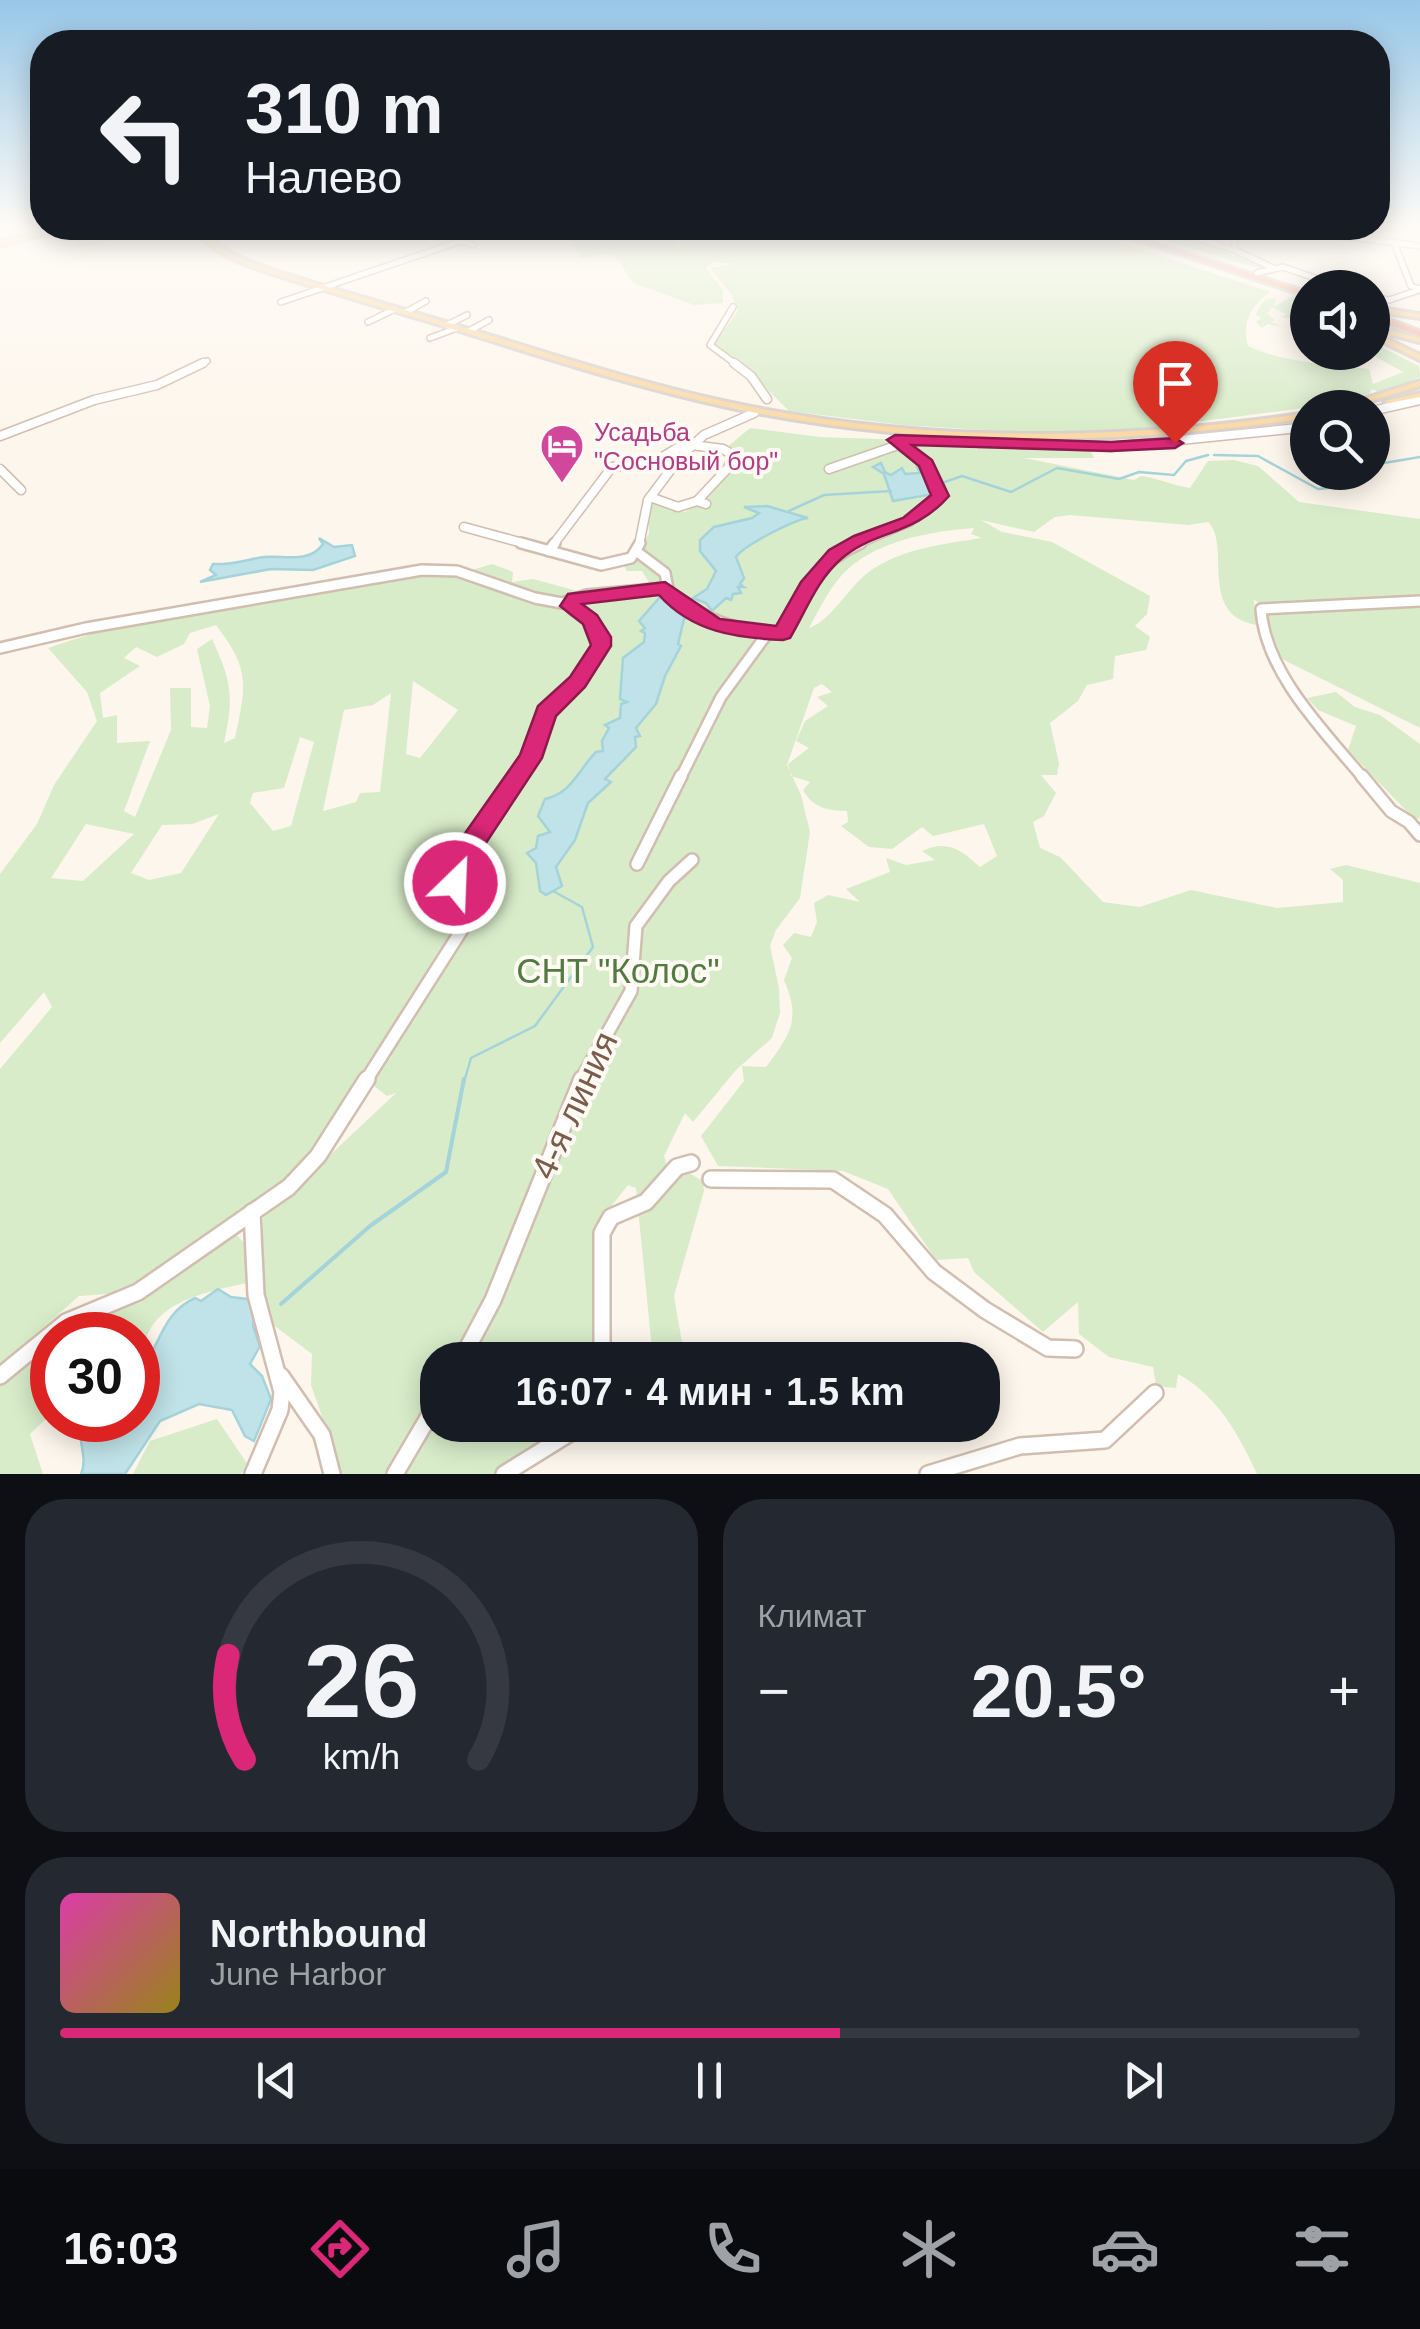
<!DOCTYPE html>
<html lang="ru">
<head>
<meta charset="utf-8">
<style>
	body { margin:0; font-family:Arial,sans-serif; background:#242831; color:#f1f3f6; height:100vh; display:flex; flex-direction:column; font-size:38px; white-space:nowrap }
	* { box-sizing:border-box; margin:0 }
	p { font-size:32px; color:#9ea1a6 }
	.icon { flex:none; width:55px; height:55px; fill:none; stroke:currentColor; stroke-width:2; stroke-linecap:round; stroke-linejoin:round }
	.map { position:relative; height:1474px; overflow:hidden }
	.side { display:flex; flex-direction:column; gap:25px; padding:25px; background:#0d0f14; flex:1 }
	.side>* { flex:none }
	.banner { position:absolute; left:30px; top:30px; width:1360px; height:210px; border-radius:40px; box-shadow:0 5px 25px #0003; background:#171b24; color:#f1f3f6; overflow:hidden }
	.fabs { position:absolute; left:1290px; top:270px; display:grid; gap:20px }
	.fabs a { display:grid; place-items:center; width:100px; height:100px; border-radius:50%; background:#171b24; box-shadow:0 5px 25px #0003; font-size:50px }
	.speed { position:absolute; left:30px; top:1312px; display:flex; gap:20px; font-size:50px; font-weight:700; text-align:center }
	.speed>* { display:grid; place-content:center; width:130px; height:130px; border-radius:50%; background:#171b24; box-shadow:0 5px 25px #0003; line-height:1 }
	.speed .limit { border:15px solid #d22; background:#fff; color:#111 }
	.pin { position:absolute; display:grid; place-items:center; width:85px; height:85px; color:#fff; margin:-102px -42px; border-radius:50% 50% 50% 0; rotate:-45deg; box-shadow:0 0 10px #0007 }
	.pin .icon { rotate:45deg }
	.me { position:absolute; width:110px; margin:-55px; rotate:24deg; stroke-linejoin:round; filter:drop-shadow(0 0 8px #0008) }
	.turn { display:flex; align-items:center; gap:35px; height:210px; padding:0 50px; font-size:45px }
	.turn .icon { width:130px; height:130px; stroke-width:2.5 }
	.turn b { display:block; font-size:70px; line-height:85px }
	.big { font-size:75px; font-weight:800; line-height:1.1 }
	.side .card { flex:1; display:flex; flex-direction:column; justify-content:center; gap:15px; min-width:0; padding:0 35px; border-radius:40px; background:#242831 }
	.side .dial { align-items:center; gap:0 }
	.dial svg { height:260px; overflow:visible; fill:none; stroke:#363941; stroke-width:7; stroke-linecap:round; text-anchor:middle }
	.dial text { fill:#f1f3f6; stroke:none }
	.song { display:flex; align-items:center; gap:30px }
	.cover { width:120px; height:120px; border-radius:15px; background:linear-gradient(135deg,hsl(320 70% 55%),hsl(50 70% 35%)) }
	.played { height:10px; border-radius:5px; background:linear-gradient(90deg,#db2777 60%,#363941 60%) }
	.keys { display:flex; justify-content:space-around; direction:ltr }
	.heat { display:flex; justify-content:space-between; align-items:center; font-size:55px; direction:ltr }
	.side .tiles { flex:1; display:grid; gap:25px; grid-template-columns:1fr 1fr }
	.card:last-child { grid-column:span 2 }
	.trip { position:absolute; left:420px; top:1342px; width:580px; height:100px; border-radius:40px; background:#171b24; box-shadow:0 5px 25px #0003; font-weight:800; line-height:100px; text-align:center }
	.dock { display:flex; height:160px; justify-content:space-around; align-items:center; background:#090b0e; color:#9ea1a6 }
	.dock .icon { width:70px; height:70px }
	.dock .active { color:#db2777 }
	.dock b { font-size:45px; color:#f1f3f6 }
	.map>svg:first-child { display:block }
	.green { fill:#d8ecc9; fill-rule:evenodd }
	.water { fill:#bfe3e8; stroke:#a5d3da; stroke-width:2.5 }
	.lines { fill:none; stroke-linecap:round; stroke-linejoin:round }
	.stream-far1 { stroke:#a5d3da; stroke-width:2.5 }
	.stream { stroke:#a5d3da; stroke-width:4 }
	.minor-far4-casing { stroke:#d1beb0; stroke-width:8 }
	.minor-far3-casing { stroke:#d1beb0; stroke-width:11 }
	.minor-far2-casing { stroke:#d1beb0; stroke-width:14 }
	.minor-far1-casing { stroke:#d1beb0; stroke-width:16 }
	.minor-casing { stroke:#d1beb0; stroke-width:20 }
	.major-casing { stroke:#dad1cd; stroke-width:6 }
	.highway-casing { stroke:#dad1cd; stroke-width:5 }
	.minor-far4 { stroke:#fff; stroke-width:5 }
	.minor-far3 { stroke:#fff; stroke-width:8 }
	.minor-far2 { stroke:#fff; stroke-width:9 }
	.minor-far1 { stroke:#fff; stroke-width:11 }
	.minor { stroke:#fff; stroke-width:15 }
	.major { fill:#fbd9a5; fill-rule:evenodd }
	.highway { fill:#f7b7a3; fill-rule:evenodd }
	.route { fill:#db2777; stroke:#8e194d; stroke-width:2.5 }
	.labels { text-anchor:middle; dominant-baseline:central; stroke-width:8; stroke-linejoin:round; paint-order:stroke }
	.far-hotel-label { font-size:25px; fill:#b23c85; stroke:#fffaf3; text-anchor:start }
	.near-park-label { font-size:35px; fill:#537a41; stroke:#fffaf3 }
	.near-street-label { font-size:35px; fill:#7a5c4d; stroke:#fffaf3 }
</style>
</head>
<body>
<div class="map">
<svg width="1420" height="1474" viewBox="0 0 1420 1474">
	<rect width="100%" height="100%" fill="#fdf6ec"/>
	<g class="green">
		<path d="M81,228h40l13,7 -49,12 -8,-1v-6l-18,-3z"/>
		<path d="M547,228h137l-9,15 4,4 9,-19h387l195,64c-19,12 -29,32 -22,54 36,17 82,19 121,23l4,15 30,-12 -30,-17v-12l46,23 1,11 -38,17 -10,-5 -3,5 -50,12 -192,25 -111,1 -113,-7 -114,-14 -49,-49 -27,-18 25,-33 -6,-16 -22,-27 25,-4 -22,-2 -7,6 17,22v13l-29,2 -58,-21c-12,-9 -14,-28 -30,-30 -8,0 -17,4 -26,4l-11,-20z"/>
		<path d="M1126,228h61l-5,7 87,33 -9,1z"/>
		<path d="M1294,295l13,4v22l-26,-4 6,-3 -16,-7 -3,7 7,6 -4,2 13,5 -16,-3 -6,4 -6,-6 5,-5 -5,-2c3,-9 10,-20 20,-16l-2,8z"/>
		<path d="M750,428l70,9 85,3 72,9v-3l112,2 5,10h-70l110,22 7,-4c17,2 31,9 49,12l18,-27 26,-1 24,6 41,36 121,17v209l-138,-69 -18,-25 -2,-28 -8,-7 2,26c-59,-11 -24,-80 -48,-103l-20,3 -118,-10 -15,2 -21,15 -53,-12 21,12 50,10 98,54 -3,18 -12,12 15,11 -4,13 -31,6 -2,23 -26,6 -9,16 -28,22 9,40 -2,12h-16l15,18 -12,23 -11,6 7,26 20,9 43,45 37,5 51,-17 86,18 66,-6v-22l-13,-11 16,-4 74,18v591h-163c-18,-39 -40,-79 -79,-100l-2,14 -20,-2 -3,-19 -44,-10 -30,-23 -1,-32 -35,30 -69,-60 -6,-14 -32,2 -48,-71 -45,-18 -125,-5 -17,-30 43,-55 -2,-15 24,1c25,-33 35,-48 18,-87l8,-22 -9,-13 11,-12 17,4 6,-15 -3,-19 14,-8 32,7 -14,-13 44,-17 -4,-14 20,7 29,-5 -13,-9c26,-12 39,-1 58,16l17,-11 -13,-32 -51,12 -11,-9 -30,22 -23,-2 -28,-21 7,-4 -1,-11c-19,0 -34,-3 -44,-21l7,-8 -19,-6 -3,-12 21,-16 -13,-7 9,-20 23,-15 -11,-9 15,-5 -10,-8 -8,4 -27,77 14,30 9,37 -10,66 -24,32 -6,16 9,42 1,25 -8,25 -36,32 -43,52 -8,-9 -21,43 7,21 12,-7 20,11 1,10 -30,105 11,64h-32l-17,-172 -8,-3 -23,29 -5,146h-162v65h137l-78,49h-155l-31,-89 1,-31 -40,-30 -13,-26 4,-80 133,-125 -9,3 -17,-13 106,-174 -12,-14 -4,-31 78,-114 7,-28 34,-38 27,-42c-23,-42 -43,-37 -83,-50 -18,-6 -35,-15 -51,-22l20,-6 21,8 -1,10 21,-3 63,17 57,-7 -11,-18h-15l-2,-4 24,-33 -1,-32 37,10 16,-11 34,-40 -9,-13zM974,528l-3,6 11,4c-38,6 -79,10 -112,33 -22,16 -38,49 -61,57 11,-20 22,-44 39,-59 32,-29 85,-38 126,-41z"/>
		<path d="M457,571c35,11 170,36 131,91 -14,20 -23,29 -46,39l4,8 -13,18 -2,27 -87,126 16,26 4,18 -159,246 -185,123 -41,3 -79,69v-296l52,-62 -8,-15 -44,51v-169l37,-50 17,-39 43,-64 -10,-29 -39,-44 73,-24 301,-52zM216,625c35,46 30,60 19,113l-11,5c10,-46 8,-61 -12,-104l-15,10 13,57 -3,22 -16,-1v-39h-21l1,42 -36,87 -11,-6 26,-70 -33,2v-28l-14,3 -3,-25 40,-27 -16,-8 12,-11 21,10 27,-13 6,-11zM413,681l45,29 -38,48 -14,-4zM391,693l-11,99 -20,1 -4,9 -33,9 21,-101 29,-5zM300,737l14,5 -23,84 -18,5 -23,-28 3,-10 31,-5zM219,814l-38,59 -32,7 -18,-7 31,-48 30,-1zM86,824l48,10 -51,47 -32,-3z"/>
		<path d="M1336,692l19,15 25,8 40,29v75l-7,-1 -65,-68 8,-24 -38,-16 -11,-12z"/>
		<path d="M232,1230l15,16 -1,37c-45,11 -97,18 -104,72l-4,3v-23h-85z"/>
		<path d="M52,1336v77l-22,21 13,40h-43v-96z"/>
		<path d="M217,1419l31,46 -7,9h-108l17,-33z"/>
	</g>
	<g class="water">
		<path d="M881,463l4,9 6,3 11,-7 3,6 15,-1 -3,-6 6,-1 13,23 -2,5 -41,7 -9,-27 -11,-7z"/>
		<path d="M767,506l41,12c-14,2 -64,27 -72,39l8,21 -4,6 4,3h-6l3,6 -8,1 -2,6 -5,-2 -14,13 -6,-8 -13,-5 14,-9 9,-18 -16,-20v-11l14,-13 38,-9 7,-5 -15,-6z"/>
		<path d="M319,538l15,9 18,-2 3,11 -42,14 -42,-1 -71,13 16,-7 -6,-5 3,-6c17,1 29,-3 45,-6 20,-5 50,8 65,-14z"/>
		<path d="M660,597l27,14 3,6 -6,2 -6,25 3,2 -16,30 -9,28 -20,24 4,8 -5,1 1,10 -31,32 6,3 -23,21 -13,37 -19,27 6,19 -16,9 -6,-4 -4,-28 -9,-10 9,-5 2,-12 12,-4 -12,-16 7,-17c26,-5 34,-30 51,-47l7,-1 -1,-10 7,-13 -4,-3 15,-7 1,-14 6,-2 -7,-3 3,-41 21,-16 1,-9 -4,-2 4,-3 -6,-7z"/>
		<path d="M218,1289l13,8 24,3 -2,26 7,20 -10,18 12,12 9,23 -17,42 -9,-5 -13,-26 -33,-6 -39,17 -35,53h-44c8,-17 -6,-36 2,-54h55v-48c23,-24 22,-58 57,-74l6,3z"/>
	</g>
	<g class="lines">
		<g class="stream-far1">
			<path d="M1214,455l44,1 60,33 29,-3 11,-14"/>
			<path d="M1372,465l48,-8"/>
			<path d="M945,482l17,-6 49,16 46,-24 62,11 20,-7 35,3 12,-14 22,-6"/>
			<path d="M789,511l35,-16 67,-4"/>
			<path d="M464,1082l7,-24 64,-32 58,-79 -11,-40 -29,-16"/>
		</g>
		<path class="stream" d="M281,1304l89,-78 76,-54 18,-93"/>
		<defs>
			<g id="minor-far4">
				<path d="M1191,228l-1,8 45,14 38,18"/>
				<path d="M1276,228l144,18"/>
				<path d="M1395,245l16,41 9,3"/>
				<path d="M1234,249l1,-21"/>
				<path d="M1257,273l26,-6 61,21"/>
				<path d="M1372,297l17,3 30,-10"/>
				<path d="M281,302l180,-61 12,4"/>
				<path d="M733,307l-23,38 27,20"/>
				<path d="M406,312l20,-11"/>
				<path d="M368,322l27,-13"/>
				<path d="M447,325l20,-10"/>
				<path d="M469,331l20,-11"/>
				<path d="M430,338l27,-10"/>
				<path d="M198,365l9,-4"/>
			</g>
			<g id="minor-far3">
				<path d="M734,363l17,13 16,23"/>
				<path d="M1372,411l48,-11"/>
				<path d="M0,436l94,-36 63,-15 46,-22"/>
				<path d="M0,469l21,21"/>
				<path d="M829,469l69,-24"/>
				<path d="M650,497l28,10 19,-6"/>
				<path d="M464,527l66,18"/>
				<path d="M553,545l59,-78 39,-3 33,-20 39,5 10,6 -5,13 -31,33 9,3"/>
				<path d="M639,545l9,-45 33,-44 23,-21 50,-22"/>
				<path d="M855,545l54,-23 32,-26 -15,-33 -31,-20 4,-4 212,8 197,-20"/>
			</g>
			<g id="minor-far2">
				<path d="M521,543l80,22 30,-7 9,-15"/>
				<path d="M549,551l6,-8"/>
				<path d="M636,551l29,22 4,21c36,25 69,39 114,39 18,-41 36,-72 78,-90"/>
				<path d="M0,648l86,-20 336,-58 35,1 78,27 27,5 25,-8 78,-7"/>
				<path d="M516,779c14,-21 18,-41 29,-64 18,-37 97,-63 27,-106l-1,-7"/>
				<path d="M680,779l41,-82 46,-63"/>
				<path d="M1364,779c-39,-47 -99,-106 -103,-170l159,-8"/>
			</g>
			<g id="minor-far1">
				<path d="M1362,776l29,35 18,11 11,13"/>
				<path d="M637,864l44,-88"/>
				<path d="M365,1082l96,-151c7,-24 -9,-43 -3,-67l60,-88"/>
				<path d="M580,1082l51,-91 5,-65 33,-45 23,-21"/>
			</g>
			<g id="minor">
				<path d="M711,1179l122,1 52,35 49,57 51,38 63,38 27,1"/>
				<path d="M252,1212l4,83 26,97 -2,18 -27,64"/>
				<path d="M461,1360l32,-60 89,-221"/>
				<path d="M602,1360v-127l9,-16 35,-15 31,-35 14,-4"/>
				<path d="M0,1376l66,-54 72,-30 151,-105 29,-31 49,-77"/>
				<path d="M281,1376l41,59 10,39"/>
				<path d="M395,1474l43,-73"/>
				<path d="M504,1474l79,-49"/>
				<path d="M928,1474l92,-28 85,-6 50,-47"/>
			</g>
			<g id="major">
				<path d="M58,228h8l-66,18v-4z"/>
				<path d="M189,228h6c10,7 20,15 31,22 22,14 60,24 85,32 44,13 87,26 131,39 94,28 188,60 285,81 193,41 385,40 581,11v5c-196,29 -388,30 -581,-11 -102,-22 -201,-56 -300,-86 -38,-11 -77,-23 -116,-35 -28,-9 -59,-17 -86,-31 -12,-7 -25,-18 -36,-27z"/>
				<path d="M1372,307l48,7v4l-48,-7z"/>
				<path d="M1391,331l29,7v4l-28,-7 -7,3 35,17v5l-45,-22z"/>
				<path d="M1420,381v5l-71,22h-14z"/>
				<path d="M1420,393v4l-32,6 -4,-2z"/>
			</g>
			<g id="highway">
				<path d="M1101,228h8l199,64v5z"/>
				<path d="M1372,313l48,18v5l-48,-18z"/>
			</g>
		</defs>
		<use href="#minor-far4" class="minor-far4-casing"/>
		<use href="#minor-far3" class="minor-far3-casing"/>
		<use href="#minor-far2" class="minor-far2-casing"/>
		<use href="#minor-far1" class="minor-far1-casing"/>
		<use href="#minor" class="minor-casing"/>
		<use href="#major" class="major-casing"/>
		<use href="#highway" class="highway-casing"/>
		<use href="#minor-far4" class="minor-far4"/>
		<use href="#minor-far3" class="minor-far3"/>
		<use href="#minor-far2" class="minor-far2"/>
		<use href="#minor-far1" class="minor-far1"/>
		<use href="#minor" class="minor"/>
		<use href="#major" class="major"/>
		<use href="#highway" class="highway"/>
	</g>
	<linearGradient id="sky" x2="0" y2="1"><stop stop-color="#97c7e8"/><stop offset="0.52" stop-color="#fefbf6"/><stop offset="1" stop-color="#fefbf6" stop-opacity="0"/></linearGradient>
	<rect width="1420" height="432" fill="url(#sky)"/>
	<path class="route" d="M895,435l216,7 64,-4 8,5 -8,5 -64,3 -199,-6 20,15 17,36c-35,40 -75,34 -108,63 -24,21 -35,52 -51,79l-7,2c-47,-2 -91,-8 -124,-45l-77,9 15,11 14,22v9l-26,41 -29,29 -14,42 -72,109 -6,24 -9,3 -9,-3 -4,-8 7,-27 71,-101 18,-49 32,-29 21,-32 -8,-21 -23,-18 8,-12 97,-12 55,37 56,7 25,-44 28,-32 25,-14 49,-18 28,-23 -12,-29 -32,-26z"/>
	<defs>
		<symbol id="hotel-pin" viewBox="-11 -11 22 30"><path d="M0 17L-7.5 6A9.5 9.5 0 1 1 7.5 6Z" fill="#d1479c" stroke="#fffaf3"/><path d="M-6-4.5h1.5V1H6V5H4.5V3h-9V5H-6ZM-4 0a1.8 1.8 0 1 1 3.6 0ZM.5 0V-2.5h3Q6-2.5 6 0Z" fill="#fff"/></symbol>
	</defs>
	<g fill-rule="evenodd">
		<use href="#hotel-pin" x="537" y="421" width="50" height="68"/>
	</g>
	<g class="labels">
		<g class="far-hotel-label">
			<text x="594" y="432">Усадьба<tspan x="594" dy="29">"Сосновый бор"</tspan></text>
		</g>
		<g class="near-park-label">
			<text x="618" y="970">СНТ "Колос"</text>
		</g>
		<g class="near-street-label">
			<text transform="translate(574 1105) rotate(-65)">4-я линия</text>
		</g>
	</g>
</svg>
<div class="fabs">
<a><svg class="icon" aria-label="sound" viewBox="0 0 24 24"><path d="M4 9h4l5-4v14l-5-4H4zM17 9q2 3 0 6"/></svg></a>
<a><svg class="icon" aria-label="search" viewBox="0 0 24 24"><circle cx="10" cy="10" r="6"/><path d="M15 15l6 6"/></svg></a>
</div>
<div class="speed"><div class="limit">30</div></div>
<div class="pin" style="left:1175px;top:443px;background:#d93025"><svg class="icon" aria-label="arrive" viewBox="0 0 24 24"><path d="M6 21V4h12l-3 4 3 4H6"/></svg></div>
<svg class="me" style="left:455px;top:883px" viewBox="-20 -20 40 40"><circle r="17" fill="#db2777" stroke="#fff" stroke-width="3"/><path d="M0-11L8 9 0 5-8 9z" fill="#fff"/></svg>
<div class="trip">16:07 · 4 мин · 1.5 km</div>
<div class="banner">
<div class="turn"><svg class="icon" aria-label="left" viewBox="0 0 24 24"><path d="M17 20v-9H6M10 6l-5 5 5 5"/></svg><div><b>310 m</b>Налево</div></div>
</div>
</div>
<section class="side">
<div class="tiles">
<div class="card dial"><svg viewBox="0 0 100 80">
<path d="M14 69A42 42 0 1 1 86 69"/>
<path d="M14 69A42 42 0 0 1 9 37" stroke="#db2777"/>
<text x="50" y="56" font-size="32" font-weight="700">26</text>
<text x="50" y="72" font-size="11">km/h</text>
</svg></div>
<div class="card"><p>Климат</p>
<div class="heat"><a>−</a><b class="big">20.5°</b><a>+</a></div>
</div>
<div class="card">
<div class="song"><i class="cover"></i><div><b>Northbound</b><p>June Harbor</p></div></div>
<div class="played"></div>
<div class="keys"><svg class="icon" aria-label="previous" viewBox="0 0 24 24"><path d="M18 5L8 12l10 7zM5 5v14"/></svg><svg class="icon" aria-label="pause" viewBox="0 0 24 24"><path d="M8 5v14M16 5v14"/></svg><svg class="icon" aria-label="next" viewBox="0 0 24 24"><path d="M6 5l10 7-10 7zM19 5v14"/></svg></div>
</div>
</div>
</section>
<nav class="dock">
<b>16:03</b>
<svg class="icon active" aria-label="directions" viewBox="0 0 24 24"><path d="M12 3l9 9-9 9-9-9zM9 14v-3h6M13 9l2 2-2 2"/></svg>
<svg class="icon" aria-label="music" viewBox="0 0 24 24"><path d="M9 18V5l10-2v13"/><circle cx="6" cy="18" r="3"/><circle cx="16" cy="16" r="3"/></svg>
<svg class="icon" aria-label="phone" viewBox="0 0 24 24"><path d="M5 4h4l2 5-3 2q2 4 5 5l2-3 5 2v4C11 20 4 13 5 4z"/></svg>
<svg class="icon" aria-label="climate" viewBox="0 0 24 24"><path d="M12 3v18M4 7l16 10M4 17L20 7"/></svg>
<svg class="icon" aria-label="car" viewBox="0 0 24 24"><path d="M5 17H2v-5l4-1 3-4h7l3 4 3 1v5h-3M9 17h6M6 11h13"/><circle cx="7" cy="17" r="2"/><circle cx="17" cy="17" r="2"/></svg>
<svg class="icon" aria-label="filters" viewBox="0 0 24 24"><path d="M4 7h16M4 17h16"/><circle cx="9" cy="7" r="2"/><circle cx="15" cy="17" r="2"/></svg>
</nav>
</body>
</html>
